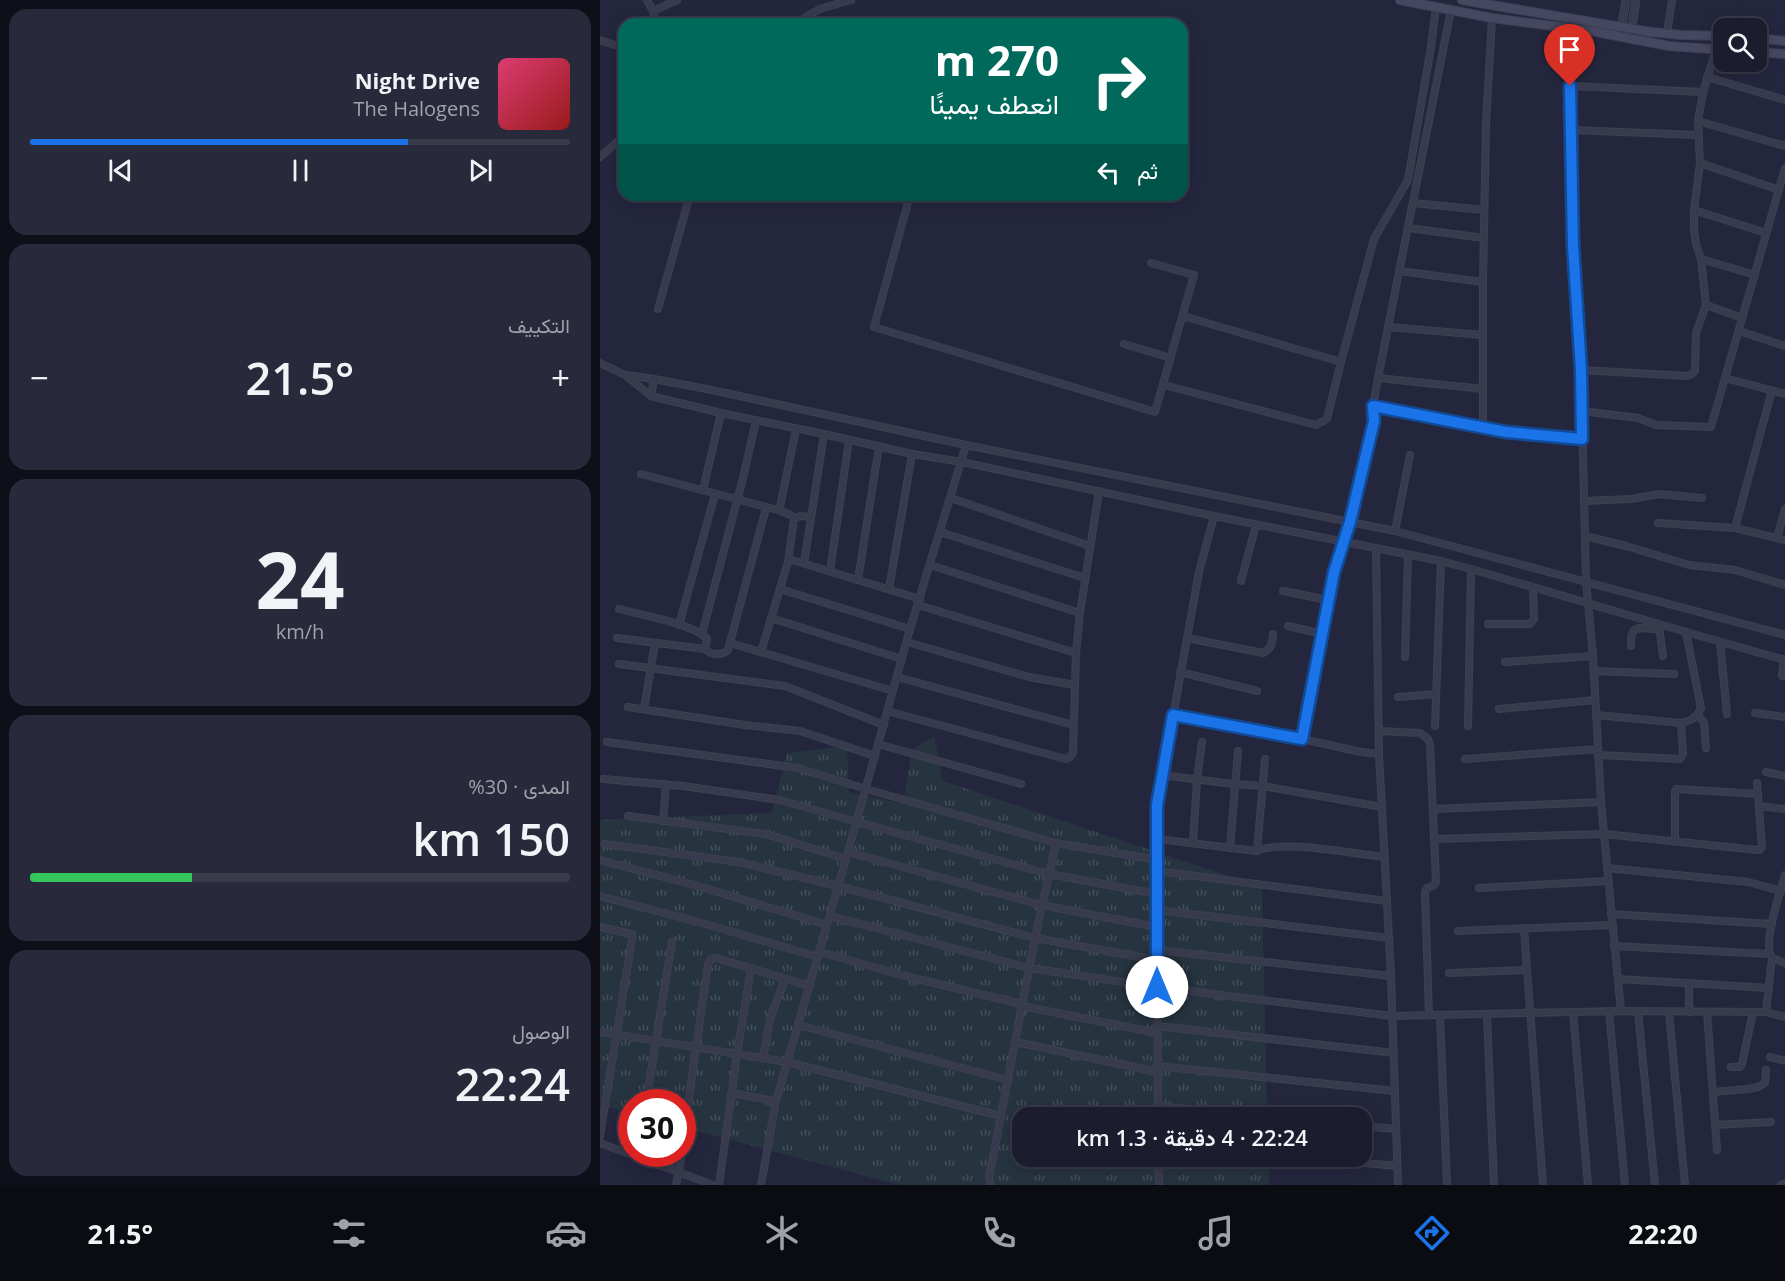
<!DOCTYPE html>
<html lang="ar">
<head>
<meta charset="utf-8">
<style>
	body { margin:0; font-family:"Open Sans",Vazirmatn,sans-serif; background:#28293a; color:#f1f3f6; direction:rtl; height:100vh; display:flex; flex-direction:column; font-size:22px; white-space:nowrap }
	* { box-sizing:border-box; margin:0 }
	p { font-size:20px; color:#a0a1aa }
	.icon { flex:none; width:33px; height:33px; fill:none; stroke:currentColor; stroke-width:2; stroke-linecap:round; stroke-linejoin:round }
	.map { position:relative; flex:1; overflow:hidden; direction:ltr }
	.sheet { display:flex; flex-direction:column; gap:9px; padding:9px; background:#0f0f19; width:600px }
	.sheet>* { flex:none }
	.banner { position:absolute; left:18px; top:18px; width:570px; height:183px; border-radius:18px; box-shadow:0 3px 15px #0003,0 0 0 2px #393a4a; direction:rtl; background:#00695c; color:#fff; overflow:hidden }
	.fabs { position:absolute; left:1113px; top:18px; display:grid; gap:12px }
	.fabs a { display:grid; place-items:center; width:54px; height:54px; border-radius:12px; background:#1b1c2e; box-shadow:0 3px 15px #0003,0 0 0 2px #393a4a; font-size:30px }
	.speed { position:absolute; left:18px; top:1089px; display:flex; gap:12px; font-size:30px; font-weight:700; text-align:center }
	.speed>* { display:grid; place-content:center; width:78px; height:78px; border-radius:50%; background:#1b1c2e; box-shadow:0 3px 15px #0003,0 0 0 2px #393a4a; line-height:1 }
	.speed .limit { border:9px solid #d22; background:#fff; color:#111 }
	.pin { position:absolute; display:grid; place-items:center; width:51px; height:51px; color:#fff; margin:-62px -26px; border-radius:50% 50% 50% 0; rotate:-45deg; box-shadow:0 0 6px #0007 }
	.pin .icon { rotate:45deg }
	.me { position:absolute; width:66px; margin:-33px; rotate:0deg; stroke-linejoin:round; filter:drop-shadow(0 0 4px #0008) }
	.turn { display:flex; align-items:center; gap:21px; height:126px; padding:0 30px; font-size:27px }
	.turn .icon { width:78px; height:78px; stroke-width:2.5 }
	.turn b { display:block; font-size:42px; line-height:51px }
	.then { display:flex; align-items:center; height:57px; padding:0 30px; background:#0003; gap:12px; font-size:22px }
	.big { font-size:45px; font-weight:600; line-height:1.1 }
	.sheet .widget { flex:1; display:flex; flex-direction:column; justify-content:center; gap:9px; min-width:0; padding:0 21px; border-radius:18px; background:#28293a }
	.sheet .dial { align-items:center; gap:0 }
	.dial b { font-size:78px; line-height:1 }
	.song { display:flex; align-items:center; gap:18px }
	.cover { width:72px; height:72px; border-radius:9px; background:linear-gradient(135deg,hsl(340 70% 55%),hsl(0 70% 35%)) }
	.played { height:6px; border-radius:3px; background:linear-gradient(90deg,#1a73e8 70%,#393a4a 70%) }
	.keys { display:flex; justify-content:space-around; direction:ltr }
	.heat { display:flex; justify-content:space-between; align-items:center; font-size:33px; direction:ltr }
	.charge { height:9px; border-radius:4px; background:linear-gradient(90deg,#34c759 30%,#393a4a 0) }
	.trip { position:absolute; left:412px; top:1107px; width:360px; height:60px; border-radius:18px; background:#1b1c2e; box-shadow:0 3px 15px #0003,0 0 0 2px #393a4a; font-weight:600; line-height:60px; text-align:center; direction:rtl }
	.dock { display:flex; height:96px; justify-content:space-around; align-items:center; background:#0b0b12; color:#a0a1aa }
	.dock .icon { width:42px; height:42px }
	.dock .active { color:#1a73e8 }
	.dock b { font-size:27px; color:#f1f3f6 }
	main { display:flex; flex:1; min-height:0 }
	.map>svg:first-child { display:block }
	.grass { fill:url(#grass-tufts) }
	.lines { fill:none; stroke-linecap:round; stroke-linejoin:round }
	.minor-casing { stroke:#3e4054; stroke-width:8 }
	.tertiary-casing { stroke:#3e4054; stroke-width:9 }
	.secondary-casing { stroke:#3e4054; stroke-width:10 }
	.minor { stroke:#383a4e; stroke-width:6 }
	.tertiary { stroke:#383a4e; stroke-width:7 }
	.secondary { stroke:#464761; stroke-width:8 }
	.route-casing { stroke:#114b97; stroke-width:15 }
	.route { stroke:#1a73e8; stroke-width:10 }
</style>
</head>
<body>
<main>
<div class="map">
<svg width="1185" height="1185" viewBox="0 0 1185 1185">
	<defs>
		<pattern id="grass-tufts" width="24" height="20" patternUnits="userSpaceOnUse" patternTransform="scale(1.5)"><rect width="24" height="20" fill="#26343f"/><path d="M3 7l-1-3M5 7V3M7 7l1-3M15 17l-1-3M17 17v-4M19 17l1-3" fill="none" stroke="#434f59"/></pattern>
	</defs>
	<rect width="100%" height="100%" fill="#24263e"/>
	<path class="grass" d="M334,736l9,45 319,106 5,230 -244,1v38l245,1 1,28h-370l-216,-58 -1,-25h-50l-1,11 -31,-8v-285l172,-7 15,-60 60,-7 2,46 54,12 9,-54z"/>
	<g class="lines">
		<defs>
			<g id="minor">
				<path d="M47,0l6,11 2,13"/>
				<path d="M53,11l24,-11"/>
				<path d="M194,24l26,-15 31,-9"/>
				<path d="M972,29l-1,57v118l4,80 6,86 5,211 7,75 8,146 20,209"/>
				<path d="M1067,34l5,-34"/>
				<path d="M0,40l24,8"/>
				<path d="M1107,77l78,23"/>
				<path d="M971,86l132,6"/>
				<path d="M1098,121l87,25"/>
				<path d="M971,130l127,5"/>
				<path d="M0,157l24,-21"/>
				<path d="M1100,163l79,27"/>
				<path d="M310,195l-36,132 281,85 39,-137 -43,-12"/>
				<path d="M813,203l71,7"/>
				<path d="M1094,210l72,23"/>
				<path d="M808,228l76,10"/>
				<path d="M1101,259l54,16"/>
				<path d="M799,271l84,11"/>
				<path d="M1106,305l36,13"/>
				<path d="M58,309l32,-114"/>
				<path d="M583,316l158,46"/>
				<path d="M788,327l95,8"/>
				<path d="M1139,331l46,15"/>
				<path d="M524,344l47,14"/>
				<path d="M0,363l25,12 26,21 70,17 103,21 88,20 50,8 252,54 227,45 30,8 215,63 99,28"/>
				<path d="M981,370l106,6 5,-2 3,-3 1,-38 10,-28 -5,-46 -5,-15 -2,-14v-20l6,-47 -2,-42 5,-29 13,-42"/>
				<path d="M26,375l28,4 53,10 259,56 429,86 390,104"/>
				<path d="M778,378l105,11"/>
				<path d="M1125,378l60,16"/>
				<path d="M564,385l152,40 11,-6 14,-57 33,-123 34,-59 23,-133 5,-40"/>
				<path d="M51,396l3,-17"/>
				<path d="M773,406l133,26 76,7"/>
				<path d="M982,411l56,7 18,7 55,2 74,-259"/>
				<path d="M883,427v-145l3,-158 6,-106"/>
				<path d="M41,474l137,36 2,-3 16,-78"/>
				<path d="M103,490l18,-77"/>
				<path d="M351,498l139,48"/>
				<path d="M984,501l47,-2 28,-5 43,4"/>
				<path d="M178,510l13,5 3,4 -6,43"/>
				<path d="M194,519l6,-3 11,1"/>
				<path d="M1058,523l77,5 50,12"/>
				<path d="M1135,528l37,-138"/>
				<path d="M795,531l15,-76"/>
				<path d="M340,532l145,46"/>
				<path d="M985,536l41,10 63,19 46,5 50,15"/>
				<path d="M1177,538l8,-29"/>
				<path d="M776,549l3,205 12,222 7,209"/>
				<path d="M204,563l20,-129"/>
				<path d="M330,565l150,48"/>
				<path d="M230,571l19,-131"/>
				<path d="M258,580l21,-134"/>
				<path d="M641,581l15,-56"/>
				<path d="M180,589l130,40"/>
				<path d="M289,589l23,-135"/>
				<path d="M683,591l45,9"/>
				<path d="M318,605l158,48"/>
				<path d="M19,609c19,5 78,16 88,30l-2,10c6,6 17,7 23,1l38,-142"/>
				<path d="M171,618l131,41"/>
				<path d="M888,624h42l4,-5 -1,-31"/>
				<path d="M79,625l36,-131"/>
				<path d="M688,626l34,8"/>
				<path d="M1059,626l4,30"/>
				<path d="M102,634l41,-156 13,-57"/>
				<path d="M17,638l88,11"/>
				<path d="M587,638l76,15c9,-4 9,-10 10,-19"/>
				<path d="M307,642l122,35 46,8"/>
				<path d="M1120,642l7,72"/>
				<path d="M130,643l163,48"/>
				<path d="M1031,646c-1,-24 8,-17 28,-17"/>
				<path d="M161,652l27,-90 4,-2 128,39"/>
				<path d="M805,657l3,-102"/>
				<path d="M905,662l88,-6"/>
				<path d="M19,664l166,22 99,39"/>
				<path d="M993,671l81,3"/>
				<path d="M580,672l77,19"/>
				<path d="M1182,676l2,-17"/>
				<path d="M297,677l176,48"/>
				<path d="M798,697l38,-3"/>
				<path d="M28,707l117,18 55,6 75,25"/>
				<path d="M44,709l11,-66"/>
				<path d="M899,709l96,-9"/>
				<path d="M287,711l179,48 4,-2 3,-4 3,-100 4,-40 19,-122"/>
				<path d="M1155,713l30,4"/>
				<path d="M572,715l130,24"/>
				<path d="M996,715l85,8c10,-2 15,-5 20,-15l-15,-76"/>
				<path d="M1098,715l6,8 2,25"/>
				<path d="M835,726l6,-165"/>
				<path d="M868,726l3,-157"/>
				<path d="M779,731l41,2 8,6 2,5 6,138 -3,4 -6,2 -2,4 4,123"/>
				<path d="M7,742l191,26 68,21 190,54 101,17"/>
				<path d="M278,744l143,40"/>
				<path d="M779,754l-18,-2 -59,-13 32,-167 16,-50 24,-101 -1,-15 5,-28 73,-368"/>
				<path d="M998,755l82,4 3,-5 -2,-31"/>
				<path d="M865,759l133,-10"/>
				<path d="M1166,772l19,4"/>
				<path d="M561,775l73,9 29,2 119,21"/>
				<path d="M3,779l80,7 97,14 77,22 192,52 108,20"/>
				<path d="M1159,806l26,3"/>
				<path d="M833,809l168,-7"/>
				<path d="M28,816l138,18 80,25"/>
				<path d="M63,821l3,-37"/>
				<path d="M557,839l100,12c27,-12 97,3 128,6"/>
				<path d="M834,839l170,-5 153,16h3l2,-3 -5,-64"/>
				<path d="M1075,841v-49l1,-3 82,5"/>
				<path d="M593,843l4,-63 5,-38"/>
				<path d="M5,844l134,18 99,24 197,52 122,22"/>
				<path d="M630,848l8,-97"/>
				<path d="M657,851l8,-92"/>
				<path d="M248,852l193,53 116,22"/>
				<path d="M0,860l98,26 129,39"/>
				<path d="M1007,868l141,14 33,9"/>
				<path d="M557,871l230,30"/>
				<path d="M1185,875c-5,19 -23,68 -13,83l13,5"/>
				<path d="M879,888l129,-7"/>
				<path d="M0,896l102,27 116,34"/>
				<path d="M557,910l232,28"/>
				<path d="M1011,914l161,10"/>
				<path d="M230,916l199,52 128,19 235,29 229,-5 145,1 19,5"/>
				<path d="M0,927l32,7v5l-32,197"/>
				<path d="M924,929l19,256"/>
				<path d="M858,931l154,-6"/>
				<path d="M1014,946l156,8"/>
				<path d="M557,950l234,26"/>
				<path d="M220,952l89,25 113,27"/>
				<path d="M849,973l78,-3"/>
				<path d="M1018,979l151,9"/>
				<path d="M422,1006l135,27"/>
				<path d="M1009,1011l16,174"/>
				<path d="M1038,1011l17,174"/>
				<path d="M973,1012l15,173"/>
				<path d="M1069,1012l16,173"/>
				<path d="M1089,1012v-29"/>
				<path d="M1107,1012l10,138"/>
				<path d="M1166,1012l6,-54"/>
				<path d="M887,1014l7,171"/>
				<path d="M840,1015l7,170"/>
				<path d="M198,1025l210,55"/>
				<path d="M557,1026l237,27"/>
				<path d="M0,1032l187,30 214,54"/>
				<path d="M415,1042l143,30"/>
				<path d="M1170,1057l15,4"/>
				<path d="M163,1058l7,-39 15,-40"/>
				<path d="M557,1066l238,25"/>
				<path d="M1131,1067h9l2,-3 11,-52"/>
				<path d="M1113,1092l35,-3 10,-2 7,-4 1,-13"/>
				<path d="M131,1093l45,8"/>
				<path d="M46,1102l26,-160"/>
				<path d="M558,1106l118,12"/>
				<path d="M558,1118l-1,-313 42,-233 15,-56"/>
				<path d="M1115,1125l56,-3"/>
				<path d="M762,1126l34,3"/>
				<path d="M0,1143l113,42"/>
				<path d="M82,1147l26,-183 3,-5 5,-1 94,28"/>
				<path d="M558,1156l1,29"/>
				<path d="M689,1156l108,10"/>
				<path d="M76,1185l6,-31"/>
				<path d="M119,1185l18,-131 14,-85"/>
				<path d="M161,1185l15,-84 72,-249 62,-223 56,-184"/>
				<path d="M391,1185l-2,-7 46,-240 21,-95"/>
				<path d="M1181,1185l4,-1"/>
			</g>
			<g id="tertiary">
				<path d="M1021,30l5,-30"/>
				<path d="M1030,39l6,-39"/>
			</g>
			<g id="secondary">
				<path d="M800,0l92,18 99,13 78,15 55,4"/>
				<path d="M862,0l189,32 31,3 42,1"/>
				<path d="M1156,38l29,3"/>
				<path d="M1156,52l29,2"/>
			</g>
		</defs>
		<use href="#minor" class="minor-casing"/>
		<use href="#tertiary" class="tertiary-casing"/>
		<use href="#secondary" class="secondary-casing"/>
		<use href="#minor" class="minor"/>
		<use href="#tertiary" class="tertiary"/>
		<use href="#secondary" class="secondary"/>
	</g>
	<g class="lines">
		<defs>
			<path id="route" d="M557,987v-182l16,-90 129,24 32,-167 16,-50 24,-101 -1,-15 133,26 76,7 -1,-69 -8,-125 -3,-159"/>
		</defs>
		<use href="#route" class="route-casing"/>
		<use href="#route" class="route"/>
	</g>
</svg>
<div class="fabs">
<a><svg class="icon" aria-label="search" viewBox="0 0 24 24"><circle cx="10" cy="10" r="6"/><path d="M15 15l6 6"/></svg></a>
</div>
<div class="speed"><div class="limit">30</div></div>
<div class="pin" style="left:970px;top:86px;background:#d93025"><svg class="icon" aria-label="arrive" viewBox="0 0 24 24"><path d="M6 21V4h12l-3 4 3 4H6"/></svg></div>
<svg class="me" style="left:557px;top:987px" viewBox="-20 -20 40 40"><circle r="19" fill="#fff"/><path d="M0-13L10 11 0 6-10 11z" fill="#1a73e8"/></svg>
<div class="trip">22:24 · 4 دقيقة · 1.3 km</div>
<div class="banner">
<div class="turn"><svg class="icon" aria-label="right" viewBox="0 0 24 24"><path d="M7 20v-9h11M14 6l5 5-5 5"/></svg><div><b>270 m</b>انعطف يمينًا</div></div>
<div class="then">ثم<svg class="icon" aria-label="left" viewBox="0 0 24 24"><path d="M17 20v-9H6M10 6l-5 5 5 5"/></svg></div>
</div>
</div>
<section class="sheet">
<div class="widget">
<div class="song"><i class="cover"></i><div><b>Night Drive</b><p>The Halogens</p></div></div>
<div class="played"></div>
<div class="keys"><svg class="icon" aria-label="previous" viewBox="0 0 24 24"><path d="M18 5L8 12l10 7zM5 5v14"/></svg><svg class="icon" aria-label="pause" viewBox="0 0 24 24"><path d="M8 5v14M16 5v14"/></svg><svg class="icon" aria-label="next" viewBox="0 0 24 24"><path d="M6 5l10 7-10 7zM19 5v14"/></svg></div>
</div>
<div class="widget"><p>التكييف</p>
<div class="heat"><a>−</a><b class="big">21.5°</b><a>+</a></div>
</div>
<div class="widget dial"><b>24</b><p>km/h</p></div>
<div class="widget"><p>المدى · 30%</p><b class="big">150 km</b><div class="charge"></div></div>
<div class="widget"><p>الوصول</p><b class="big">22:24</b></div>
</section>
</main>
<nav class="dock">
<b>22:20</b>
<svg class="icon active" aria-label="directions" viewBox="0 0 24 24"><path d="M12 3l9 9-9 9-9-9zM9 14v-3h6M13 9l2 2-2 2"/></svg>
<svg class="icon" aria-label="music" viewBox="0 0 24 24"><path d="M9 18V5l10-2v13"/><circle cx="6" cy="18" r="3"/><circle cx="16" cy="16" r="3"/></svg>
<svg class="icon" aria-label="phone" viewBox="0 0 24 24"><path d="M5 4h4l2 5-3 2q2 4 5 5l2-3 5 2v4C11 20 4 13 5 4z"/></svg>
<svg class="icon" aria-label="climate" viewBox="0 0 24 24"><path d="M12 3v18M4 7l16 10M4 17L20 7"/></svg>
<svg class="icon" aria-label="car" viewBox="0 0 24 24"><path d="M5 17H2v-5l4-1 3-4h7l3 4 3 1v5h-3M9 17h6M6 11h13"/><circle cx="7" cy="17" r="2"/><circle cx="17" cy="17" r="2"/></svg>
<svg class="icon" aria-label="filters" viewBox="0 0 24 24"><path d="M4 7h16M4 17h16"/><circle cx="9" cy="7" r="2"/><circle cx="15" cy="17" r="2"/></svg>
<b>21.5°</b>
</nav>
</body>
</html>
